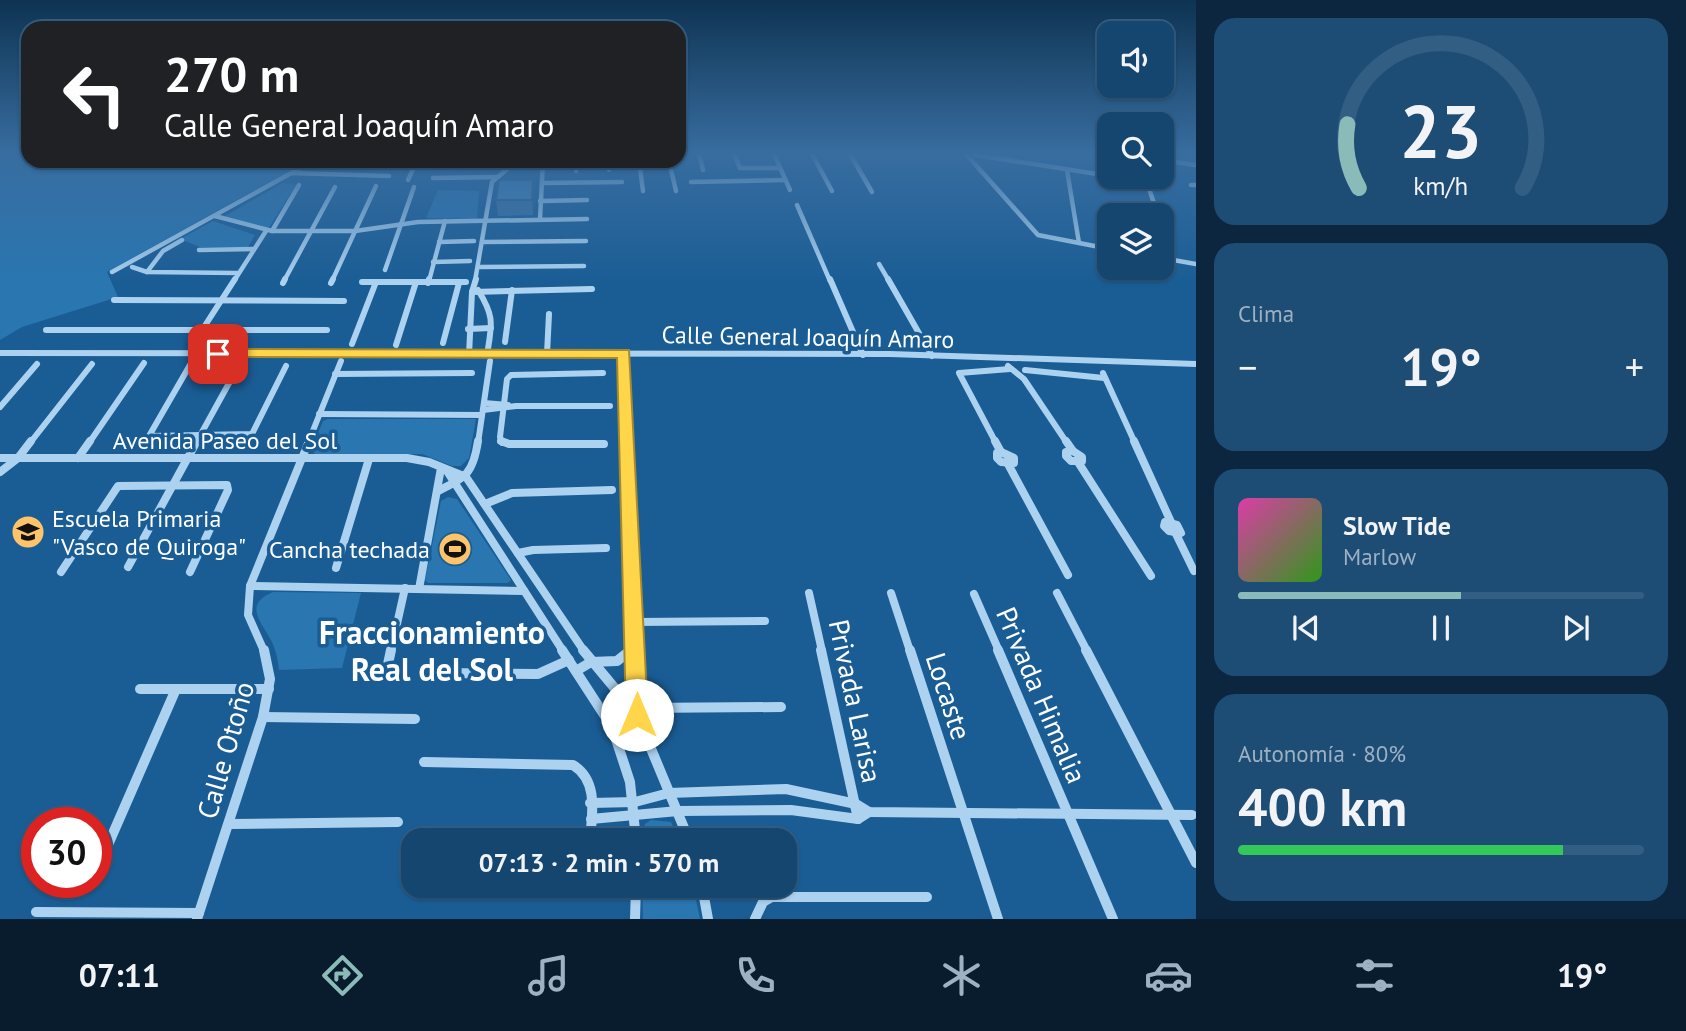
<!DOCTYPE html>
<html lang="es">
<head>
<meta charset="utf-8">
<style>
	body { margin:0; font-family:"PT Sans",sans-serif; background:#1d4d75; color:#f1f3f6; height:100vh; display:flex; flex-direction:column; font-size:26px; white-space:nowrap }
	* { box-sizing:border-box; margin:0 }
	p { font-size:23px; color:#9db1c3 }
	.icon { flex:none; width:38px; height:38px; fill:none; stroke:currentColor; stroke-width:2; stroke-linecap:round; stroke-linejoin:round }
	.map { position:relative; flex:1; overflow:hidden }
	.details { display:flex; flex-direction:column; gap:18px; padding:18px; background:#0b263e; width:490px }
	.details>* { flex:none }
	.banner { position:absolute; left:21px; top:21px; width:665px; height:147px; border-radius:21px; box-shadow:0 2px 5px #0004,0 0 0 2px #335e83; background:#202124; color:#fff; overflow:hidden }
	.buttons { position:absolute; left:1097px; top:21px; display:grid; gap:14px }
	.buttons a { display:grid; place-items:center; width:77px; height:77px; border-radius:14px; background:#144670; box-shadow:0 2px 5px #0004,0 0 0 2px #335e83; font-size:35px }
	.speed { position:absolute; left:21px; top:807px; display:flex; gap:14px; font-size:35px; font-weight:700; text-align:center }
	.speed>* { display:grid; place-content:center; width:91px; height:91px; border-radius:50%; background:#144670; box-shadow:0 2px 5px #0004,0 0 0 2px #335e83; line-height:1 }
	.speed .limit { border:10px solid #d22; background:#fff; color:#111 }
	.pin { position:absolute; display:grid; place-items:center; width:60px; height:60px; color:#fff; margin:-30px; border-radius:14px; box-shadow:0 4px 10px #0006 }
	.me { position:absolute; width:77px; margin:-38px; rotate:0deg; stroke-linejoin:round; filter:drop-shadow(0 0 5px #0008) }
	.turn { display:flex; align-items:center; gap:24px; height:147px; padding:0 28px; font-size:32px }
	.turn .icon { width:91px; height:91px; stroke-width:2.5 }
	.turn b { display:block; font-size:49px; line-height:60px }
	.big { font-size:52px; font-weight:700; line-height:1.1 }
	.details .card { flex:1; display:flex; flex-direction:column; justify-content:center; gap:10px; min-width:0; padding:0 24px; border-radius:21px; background:#1d4d75 }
	.details .dial { align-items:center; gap:0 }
	.dial svg { height:182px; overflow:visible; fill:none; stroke:#335e83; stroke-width:7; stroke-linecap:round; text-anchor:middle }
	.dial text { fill:#f1f3f6; stroke:none }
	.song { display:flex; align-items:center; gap:21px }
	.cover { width:84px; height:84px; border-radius:10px; background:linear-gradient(135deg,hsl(320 70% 55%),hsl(110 70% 35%)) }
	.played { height:7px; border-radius:4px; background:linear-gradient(90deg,#8bbbb9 55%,#335e83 55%) }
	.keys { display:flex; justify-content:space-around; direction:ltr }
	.heat { display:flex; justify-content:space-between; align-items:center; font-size:38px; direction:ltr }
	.charge { height:10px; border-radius:5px; background:linear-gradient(90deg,#34c759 80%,#335e83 0) }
	.trip { position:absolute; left:401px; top:828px; width:396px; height:70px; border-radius:21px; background:#144670; box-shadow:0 2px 5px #0004,0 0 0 2px #335e83; font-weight:700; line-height:70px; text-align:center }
	.dock { display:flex; height:112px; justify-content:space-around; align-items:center; background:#081c2d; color:#9db1c3 }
	.dock .icon { width:49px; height:49px }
	.dock .on { color:#8bbbb9 }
	.dock b { font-size:32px; color:#f1f3f6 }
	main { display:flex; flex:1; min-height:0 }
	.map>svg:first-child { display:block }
	.green { fill:#2976b1 }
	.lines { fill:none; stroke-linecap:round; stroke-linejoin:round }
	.minor-far3 { stroke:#acd2f0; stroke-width:4.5 }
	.minor-far2 { stroke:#acd2f0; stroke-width:6 }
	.minor-far1 { stroke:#acd2f0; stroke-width:8 }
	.minor { stroke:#acd2f0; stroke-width:10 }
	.wall { fill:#3a73a2 }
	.shaded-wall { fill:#2f5e84 }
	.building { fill:#4386bc; stroke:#2f5e84; stroke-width:2 }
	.route { fill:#ffd54a; stroke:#a68a30; stroke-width:2 }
	.labels { text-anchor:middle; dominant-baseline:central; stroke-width:7; stroke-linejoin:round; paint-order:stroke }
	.street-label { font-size:24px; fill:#fff; stroke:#1a5d95 }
	.poi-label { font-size:24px; fill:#fff; stroke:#1a5d95; text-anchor:start }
	.near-street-label { font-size:28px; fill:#fff; stroke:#1a5d95 }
	.near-neighbourhood-label { font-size:32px; font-weight:bold; fill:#fff; stroke:#1a5d95 }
</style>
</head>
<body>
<main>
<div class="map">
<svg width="1196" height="919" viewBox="0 0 1196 919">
	<rect width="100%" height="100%" fill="#1a5d95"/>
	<g class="green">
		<path d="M0,154h28v7h279l-200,111 11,25 -96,30 -22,13z"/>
		<path d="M283,183l13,2 -28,44 -43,-13z"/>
		<path d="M438,190l41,1 -2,28 -51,-1z"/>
		<path d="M213,221l42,14 -7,12h-48l-20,-8z"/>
		<path d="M328,419h148l-7,39 -8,8h-9l-30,-12h-107l-4,-4 12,-29z"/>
		<path d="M448,497l9,2 54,81 -3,3h-80l-3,-3 16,-79z"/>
		<path d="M273,592l88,1 -19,75 -63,2c-1,-10 -3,-19 -7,-28 -10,-20 -30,-37 1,-50z"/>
		<path d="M651,820l20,2 8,18h-37l3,-16z"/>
		<path d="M642,886h51l7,33h-57z"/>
	</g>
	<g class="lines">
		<g class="minor-far3">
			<path d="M699,154l4,16"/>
			<path d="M734,154l6,14h40"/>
			<path d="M774,154l16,36"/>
			<path d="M812,154l20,37"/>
			<path d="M850,154l22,38"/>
			<path d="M966,154l72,81 72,14"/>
			<path d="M969,154l141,22"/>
			<path d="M1162,160l34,5"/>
			<path d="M576,161v10"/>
			<path d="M608,161l1,9"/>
			<path d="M639,161l4,30"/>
			<path d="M669,161l7,30"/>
			<path d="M437,162l32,-1"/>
			<path d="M1067,170l12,73"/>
			<path d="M292,173l97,3"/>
			<path d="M1113,177l34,5"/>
			<path d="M1145,177l13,38"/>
			<path d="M433,178l64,-1"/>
			<path d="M408,180l9,-19"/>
			<path d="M691,182l94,-2"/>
			<path d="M542,183l80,-1"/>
			<path d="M1191,185h5"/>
			<path d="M540,201l47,-1"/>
			<path d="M797,205l33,76"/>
			<path d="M215,216l57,15h83l63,-9 169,-3"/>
			<path d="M540,219l3,-58"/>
			<path d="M1162,229l10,31"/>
			<path d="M272,231l27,-46"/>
			<path d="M439,242l35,-1"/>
			<path d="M482,242l104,-1"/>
			<path d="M199,250l55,-1"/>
			<path d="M1162,258l34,6"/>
			<path d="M433,262l37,-1"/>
			<path d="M879,264l10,17"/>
			<path d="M132,267l15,5 91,1"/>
			<path d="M479,267l105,-1"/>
			<path d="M385,270l29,-83"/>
			<path d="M112,272l201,-111"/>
			<path d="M147,272l16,-21 19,-11"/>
			<path d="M234,281l32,-50"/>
			<path d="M284,281l51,-94"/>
			<path d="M332,281l44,-95"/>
			<path d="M429,281l16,-60"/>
			<path d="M475,281l17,-99 25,-21"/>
		</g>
		<g class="minor-far2">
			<path d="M830,279l33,76"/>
			<path d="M888,279l44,77"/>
			<path d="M362,282h104"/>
			<path d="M283,283l2,-4"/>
			<path d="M331,283l2,-4"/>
			<path d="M428,283l1,-4"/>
			<path d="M478,290c17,27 14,34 9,65"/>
			<path d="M472,292l120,-3"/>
			<path d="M114,300l230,1"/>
			<path d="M468,329l23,-1"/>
			<path d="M46,330h281"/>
			<path d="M197,338l38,-59"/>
			<path d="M505,342l7,-52"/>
			<path d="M443,343l16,-60"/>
			<path d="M352,344l24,-62"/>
			<path d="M396,345l20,-63"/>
			<path d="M0,353l890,1 306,10"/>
			<path d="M547,354l2,-40"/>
			<path d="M624,354l3,89"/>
			<path d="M469,355l3,-63 4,-13"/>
			<path d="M190,365l-41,71 103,-2 34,-68"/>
			<path d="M1008,366l16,13 43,64"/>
			<path d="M1025,370l79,8"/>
			<path d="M1103,373l32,70"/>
			<path d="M335,374l137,-1"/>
			<path d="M484,403l24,2"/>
			<path d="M0,407l37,-43"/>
			<path d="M483,410l33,-4h94"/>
			<path d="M319,414l163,1"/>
			<path d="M30,443l62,-79"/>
			<path d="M89,443l55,-80"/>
			<path d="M196,443l43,-78"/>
			<path d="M308,443l33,-82"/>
			<path d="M478,443l12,-82"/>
			<path d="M502,443l-2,-6 7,-58 4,-4 92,-2"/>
			<path d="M996,443l-37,-70 51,-4"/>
		</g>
		<g class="minor-far1">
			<path d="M501,441l8,3h95"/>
			<path d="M627,441l8,210"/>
			<path d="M995,441l6,11"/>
			<path d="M1066,441l7,10"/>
			<path d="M1134,441l37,81"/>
			<path d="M1073,451l9,6v4h-11l-5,-5v-4z"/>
			<path d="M1001,452l13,6v5l-13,-1 -4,-4v-5z"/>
			<path d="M0,458h407l22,4 37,15 118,174"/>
			<path d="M78,458l12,-17"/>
			<path d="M1078,462l73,114"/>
			<path d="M1008,464l60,111"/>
			<path d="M447,471l116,180"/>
			<path d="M0,472l18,-14 13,-17"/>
			<path d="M438,491c28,-14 35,-17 40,-50"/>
			<path d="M485,504l27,-11 100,-3"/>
			<path d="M1165,522l12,3 4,8 -12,-2 -5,-5z"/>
			<path d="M1176,534l18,37"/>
			<path d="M518,553l15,-3 73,-2"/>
			<path d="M128,567l69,-126"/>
			<path d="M336,568l33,-109"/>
			<path d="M61,572l57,-86 109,-1 1,5 -38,82"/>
			<path d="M250,586l274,5"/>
			<path d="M419,589l22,-121"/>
			<path d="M809,593l13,58"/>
			<path d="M891,593l19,58"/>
			<path d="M1057,593l30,58"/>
			<path d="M974,594l25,57"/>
			<path d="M634,622l131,-1"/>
			<path d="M264,651l-16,-36 2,-29 59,-145"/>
			<path d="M391,651l14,-63"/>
			<path d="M628,651l8,-6"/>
		</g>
		<g class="minor">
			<path d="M562,650l50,77 18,55 6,58"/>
			<path d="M583,650l54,65 52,125"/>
			<path d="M635,650l2,64"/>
			<path d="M821,650l37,169"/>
			<path d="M910,650l88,269"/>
			<path d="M998,650l115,269"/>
			<path d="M1086,650l110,213"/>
			<path d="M388,664l3,-14"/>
			<path d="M576,671l15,-9 26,-1 14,-11"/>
			<path d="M441,673l97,1 31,-14"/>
			<path d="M140,689h129"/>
			<path d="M637,708l144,-1"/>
			<path d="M263,717l152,2"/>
			<path d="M424,762l149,3c26,16 19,49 17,75"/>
			<path d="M590,803l45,-1 34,-9 117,-4 70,15 13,8 323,3"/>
			<path d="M591,819l87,-8 113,-1 67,9 11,-7"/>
			<path d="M229,824l169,-2"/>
			<path d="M104,854l72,-165"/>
			<path d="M410,864h3"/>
			<path d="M702,886l6,33"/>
			<path d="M36,912l163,1"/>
			<path d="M197,919l66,-202 7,-38 -6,-29"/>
			<path d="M635,919l1,-33"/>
			<path d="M755,919l8,-17 9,-5h155"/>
		</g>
	</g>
	<path class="wall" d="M533,180l1,15 -1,20 -35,1 -2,-16z"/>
	<path class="shaded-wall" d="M533,180l1,15 -1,20 -1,-15z"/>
	<path class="building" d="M499,180h34l-1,20h-36z"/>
	<linearGradient id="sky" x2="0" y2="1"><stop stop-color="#0e3352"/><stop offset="0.54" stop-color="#386da0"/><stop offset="1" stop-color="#386da0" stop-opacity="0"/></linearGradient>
	<rect width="1196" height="283" fill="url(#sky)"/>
	<path class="route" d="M218,349l411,1 19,365 -4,7 -7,3 -8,-3 -3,-7 -9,-357 -404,-1 -2,-3z"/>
	<defs>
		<symbol id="school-disc" viewBox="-11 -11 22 22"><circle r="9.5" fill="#ffc36a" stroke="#1a5d95"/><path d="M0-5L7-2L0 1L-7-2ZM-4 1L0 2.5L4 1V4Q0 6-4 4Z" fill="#111"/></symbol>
		<symbol id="stadium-disc" viewBox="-11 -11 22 22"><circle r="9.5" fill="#ffc36a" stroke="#1a5d95"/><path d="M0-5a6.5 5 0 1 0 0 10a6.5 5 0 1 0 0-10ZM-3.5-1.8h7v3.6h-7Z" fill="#111"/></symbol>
	</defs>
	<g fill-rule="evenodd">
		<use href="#school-disc" x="9" y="513" width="38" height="38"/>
		<use href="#stadium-disc" x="436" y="530" width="38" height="38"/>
	</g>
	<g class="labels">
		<g class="street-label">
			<text transform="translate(808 337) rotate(1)">Calle General Joaquín Amaro</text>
			<text x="225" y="440">Avenida Paseo del Sol</text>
		</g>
		<g class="poi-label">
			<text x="52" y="518">Escuela Primaria<tspan x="52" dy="28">"Vasco de Quiroga"</tspan></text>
			<text x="430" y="549" text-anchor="end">Cancha techada</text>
		</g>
		<g class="near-street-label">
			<text transform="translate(1042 695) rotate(67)">Privada Himalia</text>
			<text transform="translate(949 696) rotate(72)">Locaste</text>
			<text transform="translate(856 701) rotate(78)">Privada Larisa</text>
			<text transform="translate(225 750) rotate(-74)">Calle Otoño</text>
		</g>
		<g class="near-neighbourhood-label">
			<text x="432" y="632">Fraccionamiento<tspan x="432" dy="37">Real del Sol</tspan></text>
		</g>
	</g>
</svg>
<div class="buttons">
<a><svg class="icon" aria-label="sound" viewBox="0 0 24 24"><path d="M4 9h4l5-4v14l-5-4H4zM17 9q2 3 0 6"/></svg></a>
<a><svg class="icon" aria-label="search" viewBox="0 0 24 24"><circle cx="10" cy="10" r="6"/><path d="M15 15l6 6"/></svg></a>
<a><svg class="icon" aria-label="layers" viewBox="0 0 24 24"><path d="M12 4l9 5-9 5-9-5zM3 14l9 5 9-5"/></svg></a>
</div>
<div class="speed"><div class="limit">30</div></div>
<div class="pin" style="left:218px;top:354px;background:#d93025"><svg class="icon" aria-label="arrive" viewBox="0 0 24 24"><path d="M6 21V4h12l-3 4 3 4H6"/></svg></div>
<svg class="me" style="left:637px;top:715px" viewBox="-20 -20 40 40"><circle r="19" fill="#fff"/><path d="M0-13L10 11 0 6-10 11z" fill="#ffd54a"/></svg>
<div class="trip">07:13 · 2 min · 570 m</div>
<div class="banner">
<div class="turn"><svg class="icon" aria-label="left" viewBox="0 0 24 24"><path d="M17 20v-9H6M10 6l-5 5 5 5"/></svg><div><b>270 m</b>Calle General Joaquín Amaro</div></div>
</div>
</div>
<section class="details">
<div class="card dial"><svg viewBox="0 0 100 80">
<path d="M14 69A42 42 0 1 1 86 69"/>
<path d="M14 69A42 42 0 0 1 9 41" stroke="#8bbbb9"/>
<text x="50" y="56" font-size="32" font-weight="700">23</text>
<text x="50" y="72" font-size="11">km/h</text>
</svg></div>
<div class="card"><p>Clima</p>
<div class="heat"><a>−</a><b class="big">19°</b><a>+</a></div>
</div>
<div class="card">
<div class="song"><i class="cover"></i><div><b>Slow Tide</b><p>Marlow</p></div></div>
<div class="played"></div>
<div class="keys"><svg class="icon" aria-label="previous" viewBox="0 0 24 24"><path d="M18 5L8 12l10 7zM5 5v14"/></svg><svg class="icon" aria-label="pause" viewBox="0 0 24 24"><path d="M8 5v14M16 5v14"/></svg><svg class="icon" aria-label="next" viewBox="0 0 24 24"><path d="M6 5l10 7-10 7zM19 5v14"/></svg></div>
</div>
<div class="card"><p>Autonomía · 80%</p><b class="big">400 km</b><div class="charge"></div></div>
</section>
</main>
<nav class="dock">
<b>07:11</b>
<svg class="icon on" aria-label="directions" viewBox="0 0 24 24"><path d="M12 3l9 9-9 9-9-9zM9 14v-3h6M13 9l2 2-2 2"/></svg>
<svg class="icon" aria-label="music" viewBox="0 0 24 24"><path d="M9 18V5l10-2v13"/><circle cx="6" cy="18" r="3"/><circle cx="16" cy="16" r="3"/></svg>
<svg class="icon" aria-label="phone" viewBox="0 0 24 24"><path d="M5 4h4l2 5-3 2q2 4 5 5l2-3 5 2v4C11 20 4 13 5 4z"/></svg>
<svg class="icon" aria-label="climate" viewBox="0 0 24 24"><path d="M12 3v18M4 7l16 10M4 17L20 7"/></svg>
<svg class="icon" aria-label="car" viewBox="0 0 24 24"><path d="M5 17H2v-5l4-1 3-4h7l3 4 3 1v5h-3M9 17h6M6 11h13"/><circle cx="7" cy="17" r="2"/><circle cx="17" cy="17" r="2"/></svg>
<svg class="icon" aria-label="filters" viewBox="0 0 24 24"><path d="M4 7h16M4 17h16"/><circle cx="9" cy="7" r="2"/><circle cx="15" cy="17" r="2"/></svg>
<b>19°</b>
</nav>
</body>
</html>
